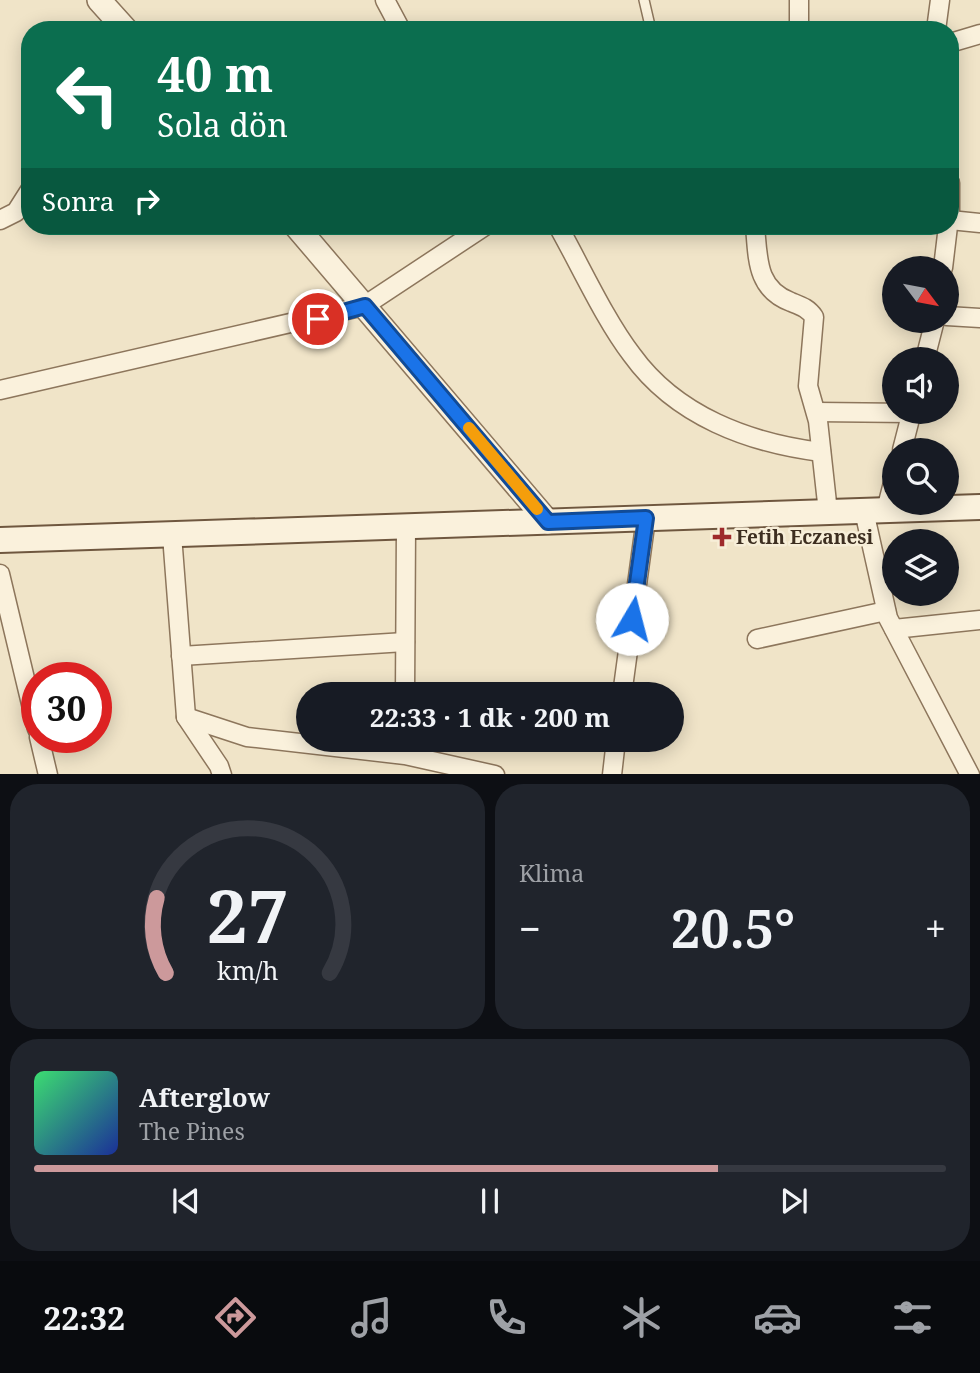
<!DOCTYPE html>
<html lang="tr">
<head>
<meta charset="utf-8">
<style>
	body { margin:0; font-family:"Noto Serif",serif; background:#20242c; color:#f1f3f6; height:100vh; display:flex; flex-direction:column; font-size:26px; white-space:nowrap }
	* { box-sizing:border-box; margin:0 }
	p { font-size:23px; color:#9ea1a6 }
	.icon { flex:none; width:38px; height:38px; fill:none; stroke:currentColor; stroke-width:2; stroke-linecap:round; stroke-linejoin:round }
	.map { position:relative; height:774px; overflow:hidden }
	.panel { display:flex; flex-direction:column; gap:10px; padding:10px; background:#0d0f14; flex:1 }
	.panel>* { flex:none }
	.top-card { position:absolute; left:21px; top:21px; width:938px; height:214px; border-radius:28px; box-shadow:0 4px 18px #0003; background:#0b6e4f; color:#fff; overflow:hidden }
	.needle { width:46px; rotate:122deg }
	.buttons { position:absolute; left:882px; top:256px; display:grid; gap:14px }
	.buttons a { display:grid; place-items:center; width:77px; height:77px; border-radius:50%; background:#171b24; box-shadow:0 4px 18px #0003; font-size:35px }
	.speed { position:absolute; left:21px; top:662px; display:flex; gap:14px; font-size:35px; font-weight:700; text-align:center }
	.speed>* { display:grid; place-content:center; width:91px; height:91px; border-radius:50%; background:#171b24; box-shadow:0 4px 18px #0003; line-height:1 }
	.speed .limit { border:10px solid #d22; background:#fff; color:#111 }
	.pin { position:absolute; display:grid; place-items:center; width:60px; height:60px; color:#fff; margin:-30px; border:4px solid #fff; border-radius:50%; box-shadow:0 2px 7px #0007 }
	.me { position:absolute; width:77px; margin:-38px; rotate:8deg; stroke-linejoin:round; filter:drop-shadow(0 0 5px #0008) }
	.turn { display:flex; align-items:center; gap:24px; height:147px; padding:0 21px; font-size:32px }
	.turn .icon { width:91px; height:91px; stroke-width:2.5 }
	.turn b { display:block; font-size:49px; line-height:60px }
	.then { display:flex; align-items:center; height:66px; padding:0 21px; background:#0003; gap:14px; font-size:26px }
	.big { font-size:52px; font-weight:700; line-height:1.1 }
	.panel .tile { flex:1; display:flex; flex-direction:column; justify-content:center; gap:10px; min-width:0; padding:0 24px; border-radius:28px; background:#20242c }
	.panel .dial { align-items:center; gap:0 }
	.dial svg { height:182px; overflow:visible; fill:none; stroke:#363941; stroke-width:7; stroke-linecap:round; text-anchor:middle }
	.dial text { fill:#f1f3f6; stroke:none }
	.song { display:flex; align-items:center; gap:21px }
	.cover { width:84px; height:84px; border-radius:10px; background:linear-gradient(135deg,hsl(140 70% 55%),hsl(230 70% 35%)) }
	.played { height:7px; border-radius:4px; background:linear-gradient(90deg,#cc999b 75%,#363941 75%) }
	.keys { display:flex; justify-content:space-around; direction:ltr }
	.heat { display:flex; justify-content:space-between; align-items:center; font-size:38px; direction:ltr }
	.panel .tiles { flex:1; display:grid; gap:10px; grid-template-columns:1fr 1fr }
	.tile:last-child { grid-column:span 2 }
	.trip { position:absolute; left:296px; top:682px; width:388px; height:70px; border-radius:35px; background:#171b24; box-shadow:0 4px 18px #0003; font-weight:700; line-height:70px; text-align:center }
	.tabs { display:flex; height:112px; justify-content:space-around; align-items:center; background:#090b0e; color:#9ea1a6 }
	.tabs .icon { width:49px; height:49px }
	.tabs .on { color:#cc999b }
	.tabs b { font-size:32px; color:#f1f3f6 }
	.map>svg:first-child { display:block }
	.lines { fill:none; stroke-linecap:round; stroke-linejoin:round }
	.service-casing { stroke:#8d765c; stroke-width:12 }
	.minor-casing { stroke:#8d765c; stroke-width:21 }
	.tertiary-casing { stroke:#8d765c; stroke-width:26 }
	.secondary-casing { stroke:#6f573f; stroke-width:28 }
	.service { stroke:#faf1dc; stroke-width:9 }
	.minor { stroke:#faf1dc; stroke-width:18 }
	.tertiary { stroke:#faf1dc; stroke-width:23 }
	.secondary { stroke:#faf1dc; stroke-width:24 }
	.route-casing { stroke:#114b97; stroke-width:18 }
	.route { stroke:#1a73e8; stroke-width:12 }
	.slow { stroke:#f59e0b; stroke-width:12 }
	.poi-dot { fill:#9e2a2b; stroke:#f7eed8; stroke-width:2.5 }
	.labels { text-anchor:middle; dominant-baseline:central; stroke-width:5; stroke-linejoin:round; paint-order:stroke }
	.poi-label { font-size:19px; font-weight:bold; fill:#3d2e20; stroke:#f7eed8; text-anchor:start }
</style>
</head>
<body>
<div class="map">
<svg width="980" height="775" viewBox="0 0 980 775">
	<rect width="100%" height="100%" fill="#f0e4c8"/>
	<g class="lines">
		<defs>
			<path id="service" d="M644,0l7,30"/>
			<g id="minor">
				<path d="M385,0l16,30"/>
				<path d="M799,0v30"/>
				<path d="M936,30l4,-30"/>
				<path d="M950,43l30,-9"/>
				<path d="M950,183v29"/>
				<path d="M0,220l16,-8 14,-22"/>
				<path d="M950,220l30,3"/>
				<path d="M558,226c22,39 47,94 74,129 44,61 117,88 189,97"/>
				<path d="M755,226c3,32 1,63 36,76 10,4 17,6 23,15l-6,69 10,35 10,91"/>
				<path d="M943,268l5,-42"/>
				<path d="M947,316l33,2"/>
				<path d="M925,359l10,-39"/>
				<path d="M0,390l364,-84 121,-80"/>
				<path d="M816,412l95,1"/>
				<path d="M902,450l10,-39"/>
				<path d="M886,510l8,-31"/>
				<path d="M864,511l24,107 82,157"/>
				<path d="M172,535l14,182 33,49 3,9"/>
				<path d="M0,574l37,155"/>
				<path d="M894,629l86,-9"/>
				<path d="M757,639l129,-28"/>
				<path d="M181,656l224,-14"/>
				<path d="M405,695l1,-168"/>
				<path d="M622,695l24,-177"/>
				<path d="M186,717l61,20 158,18 90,20"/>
				<path d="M39,737l9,38"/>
				<path d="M612,775l4,-35"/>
			</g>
			<g id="tertiary">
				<path d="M99,0l27,30"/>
				<path d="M296,226l252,296"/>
			</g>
			<path id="secondary" d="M0,540l980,-33"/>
		</defs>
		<use href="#service" class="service-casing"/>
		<use href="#minor" class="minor-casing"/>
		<use href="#tertiary" class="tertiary-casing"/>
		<use href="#secondary" class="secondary-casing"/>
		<use href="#service" class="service"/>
		<use href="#minor" class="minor"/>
		<use href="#tertiary" class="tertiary"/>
		<use href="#secondary" class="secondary"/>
	</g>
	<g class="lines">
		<defs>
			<path id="route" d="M318,319l47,-13 183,216 98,-4 -14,101"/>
		</defs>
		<use href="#route" class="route-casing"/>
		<use href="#route" class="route"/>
		<path class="slow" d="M469,428l68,81"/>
	</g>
	<path class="poi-dot" d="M718.5 526.5h7v7h7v7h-7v7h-7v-7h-7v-7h7z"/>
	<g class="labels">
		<g class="poi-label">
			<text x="736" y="537">Fetih Eczanesi</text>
		</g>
	</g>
</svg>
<div class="buttons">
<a><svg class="needle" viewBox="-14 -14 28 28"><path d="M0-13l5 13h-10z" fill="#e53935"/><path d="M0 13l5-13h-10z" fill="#9ea1a6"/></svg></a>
<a><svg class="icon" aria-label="sound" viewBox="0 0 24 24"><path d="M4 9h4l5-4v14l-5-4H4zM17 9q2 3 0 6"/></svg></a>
<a><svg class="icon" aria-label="search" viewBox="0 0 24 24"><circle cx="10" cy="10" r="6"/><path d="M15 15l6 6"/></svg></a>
<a><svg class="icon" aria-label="layers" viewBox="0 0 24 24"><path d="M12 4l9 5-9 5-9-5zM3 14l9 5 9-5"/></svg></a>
</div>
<div class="speed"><div class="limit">30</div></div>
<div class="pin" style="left:318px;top:319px;background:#d93025"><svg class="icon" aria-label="arrive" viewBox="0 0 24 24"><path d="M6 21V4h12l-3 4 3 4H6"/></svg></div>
<svg class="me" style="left:632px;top:619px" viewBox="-20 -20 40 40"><circle r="19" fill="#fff"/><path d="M0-13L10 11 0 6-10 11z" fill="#1a73e8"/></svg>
<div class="trip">22:33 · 1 dk · 200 m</div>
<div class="top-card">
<div class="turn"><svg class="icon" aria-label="left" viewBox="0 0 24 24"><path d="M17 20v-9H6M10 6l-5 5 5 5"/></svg><div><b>40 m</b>Sola dön</div></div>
<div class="then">Sonra<svg class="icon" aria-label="right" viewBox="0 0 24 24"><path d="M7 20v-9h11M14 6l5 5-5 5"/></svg></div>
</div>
</div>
<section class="panel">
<div class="tiles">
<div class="tile dial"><svg viewBox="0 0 100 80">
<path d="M14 69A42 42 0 1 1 86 69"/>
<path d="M14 69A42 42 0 0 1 10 36" stroke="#cc999b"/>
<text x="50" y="56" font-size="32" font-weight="700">27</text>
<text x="50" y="72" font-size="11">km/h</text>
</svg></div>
<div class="tile"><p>Klima</p>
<div class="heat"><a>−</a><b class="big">20.5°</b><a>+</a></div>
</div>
<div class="tile">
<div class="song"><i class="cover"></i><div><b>Afterglow</b><p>The Pines</p></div></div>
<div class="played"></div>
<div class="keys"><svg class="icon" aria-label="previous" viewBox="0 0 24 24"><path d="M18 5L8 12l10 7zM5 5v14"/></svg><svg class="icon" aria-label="pause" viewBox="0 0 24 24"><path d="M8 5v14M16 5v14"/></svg><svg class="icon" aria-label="next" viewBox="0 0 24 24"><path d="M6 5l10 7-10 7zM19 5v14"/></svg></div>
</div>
</div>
</section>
<nav class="tabs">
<b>22:32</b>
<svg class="icon on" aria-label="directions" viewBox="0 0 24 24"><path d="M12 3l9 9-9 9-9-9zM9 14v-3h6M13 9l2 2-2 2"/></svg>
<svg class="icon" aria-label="music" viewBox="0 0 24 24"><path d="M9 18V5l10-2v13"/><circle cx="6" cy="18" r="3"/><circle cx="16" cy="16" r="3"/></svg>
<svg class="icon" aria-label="phone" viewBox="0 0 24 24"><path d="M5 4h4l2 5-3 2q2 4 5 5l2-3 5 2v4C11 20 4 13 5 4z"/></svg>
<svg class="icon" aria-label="climate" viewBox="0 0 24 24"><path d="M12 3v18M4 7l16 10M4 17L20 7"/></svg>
<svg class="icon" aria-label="car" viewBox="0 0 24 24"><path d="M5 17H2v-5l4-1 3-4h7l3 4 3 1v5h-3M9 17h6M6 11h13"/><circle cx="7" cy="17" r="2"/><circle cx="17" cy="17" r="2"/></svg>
<svg class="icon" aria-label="filters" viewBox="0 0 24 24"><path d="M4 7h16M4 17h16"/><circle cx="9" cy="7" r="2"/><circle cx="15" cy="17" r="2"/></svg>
</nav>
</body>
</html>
